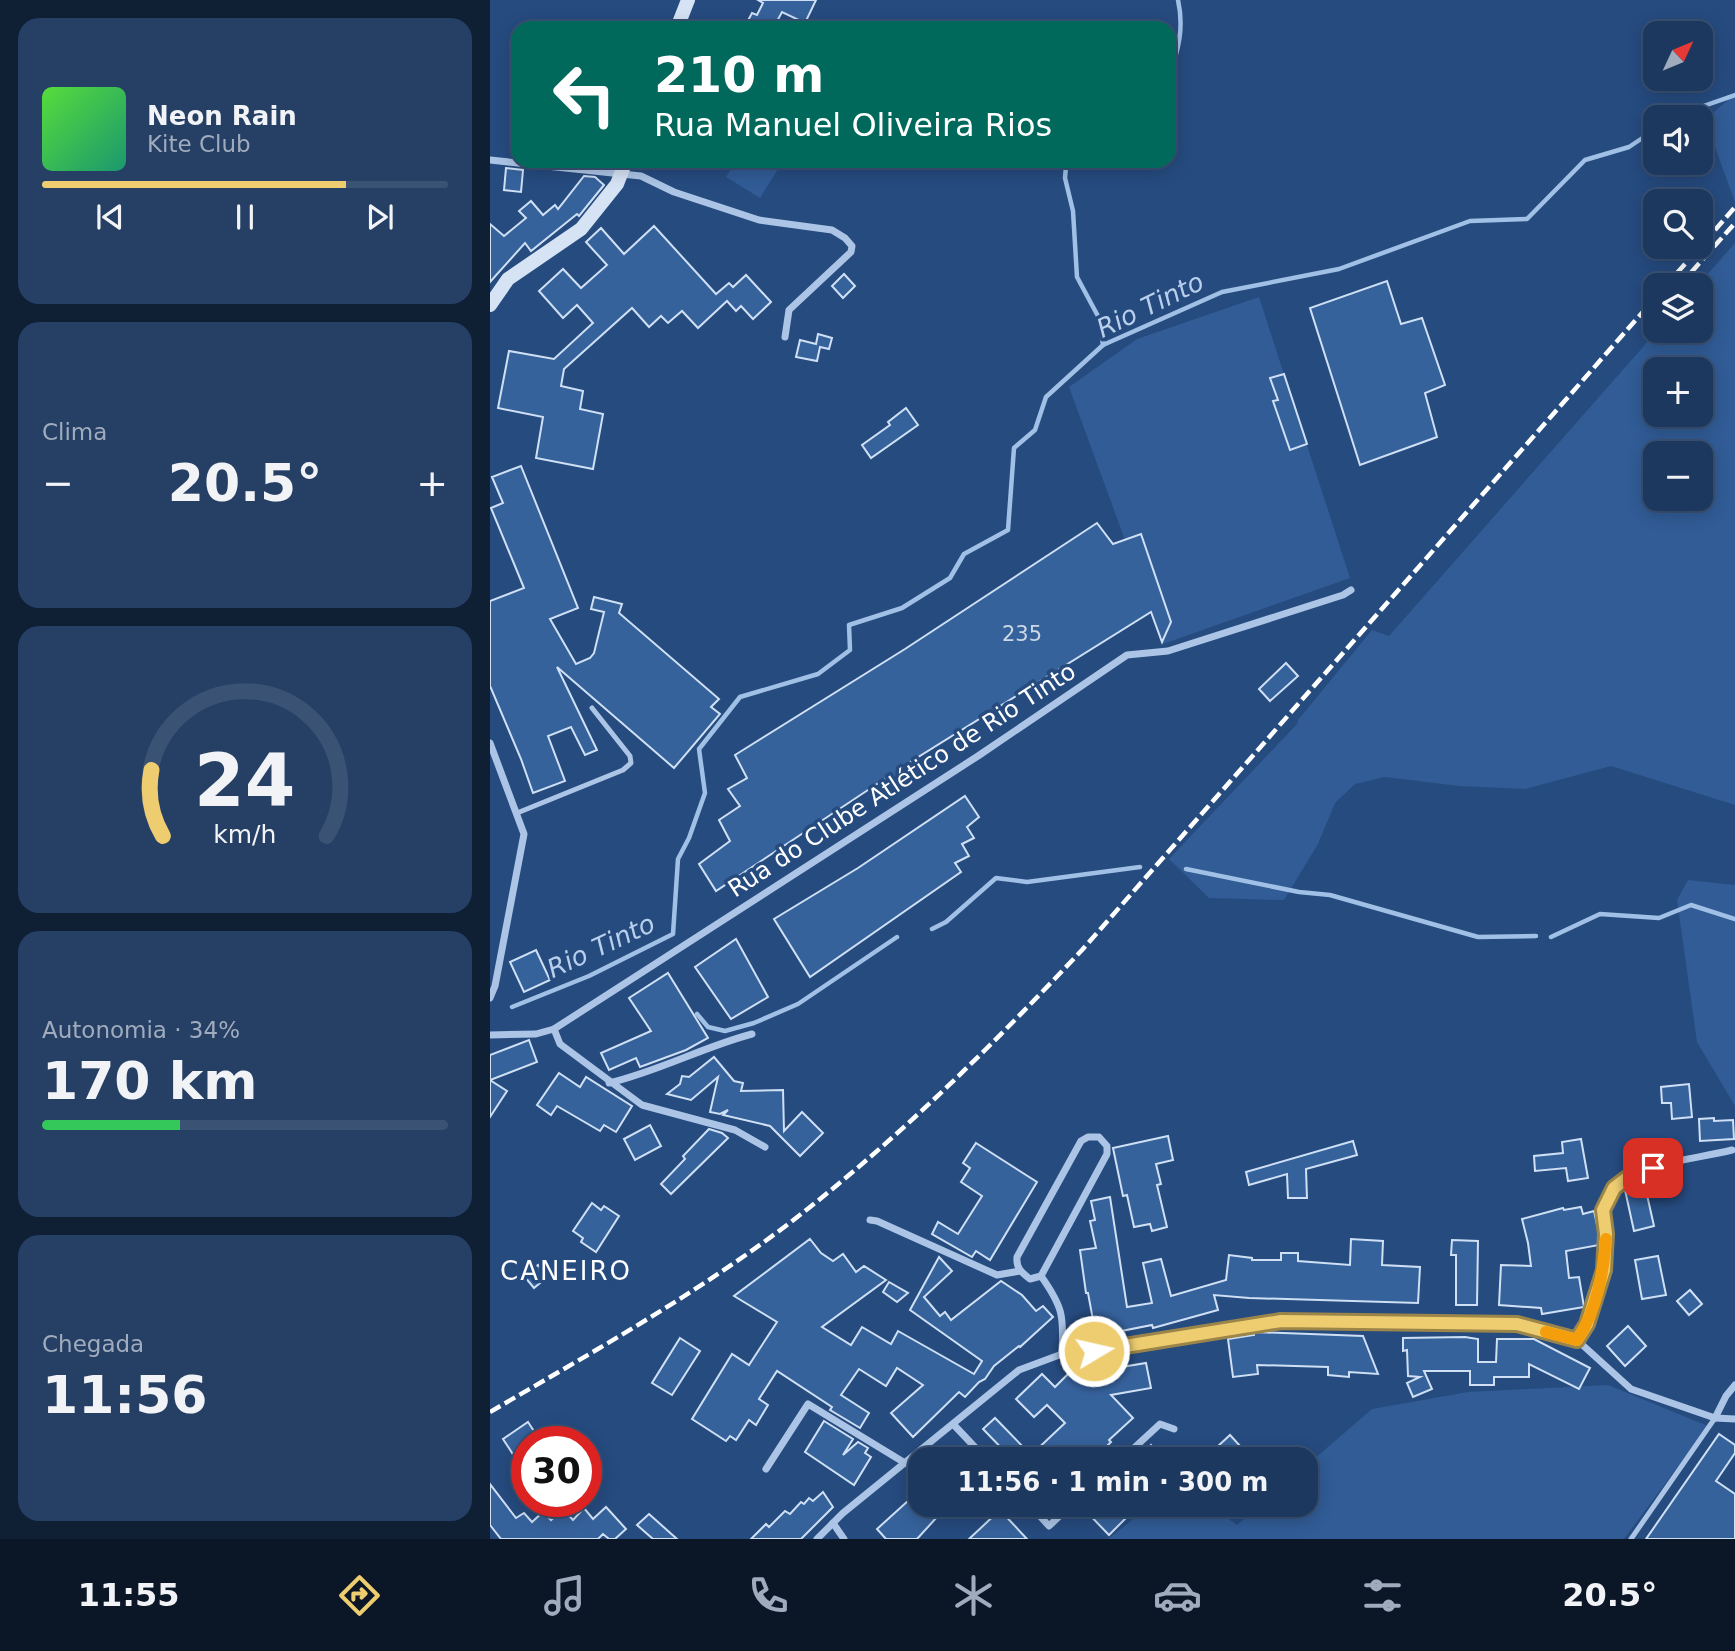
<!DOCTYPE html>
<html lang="pt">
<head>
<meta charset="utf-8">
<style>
	body { margin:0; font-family:"DejaVu Sans",sans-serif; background:#253f65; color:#f1f3f6; height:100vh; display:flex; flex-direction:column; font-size:26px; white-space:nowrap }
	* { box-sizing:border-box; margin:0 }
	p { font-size:23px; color:#a0acbd }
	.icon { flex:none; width:38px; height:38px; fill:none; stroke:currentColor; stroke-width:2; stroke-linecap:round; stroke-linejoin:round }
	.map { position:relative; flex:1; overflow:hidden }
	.drawer { display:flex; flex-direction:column; gap:18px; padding:18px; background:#0f1f34; width:490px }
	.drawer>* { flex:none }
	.guide { position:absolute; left:21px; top:21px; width:665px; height:147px; border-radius:21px; box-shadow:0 4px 18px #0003,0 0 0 2px #3a5274; background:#00695c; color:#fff; overflow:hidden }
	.needle { width:46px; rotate:46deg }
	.tools { position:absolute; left:1153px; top:21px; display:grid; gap:14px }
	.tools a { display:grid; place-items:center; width:70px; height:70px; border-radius:14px; background:#1c385f; box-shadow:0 4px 18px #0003,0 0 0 2px #3a5274; font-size:35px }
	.speed { position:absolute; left:21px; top:1426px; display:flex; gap:14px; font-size:35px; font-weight:700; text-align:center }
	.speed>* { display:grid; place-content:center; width:91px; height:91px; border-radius:50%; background:#1c385f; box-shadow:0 4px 18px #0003,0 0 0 2px #3a5274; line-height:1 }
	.speed .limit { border:10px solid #d22; background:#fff; color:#111 }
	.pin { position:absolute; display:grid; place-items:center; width:60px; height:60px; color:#fff; margin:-30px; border-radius:14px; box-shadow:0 4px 10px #0006 }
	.me { position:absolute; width:77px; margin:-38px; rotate:81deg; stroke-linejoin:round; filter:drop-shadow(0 0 5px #0008) }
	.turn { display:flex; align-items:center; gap:24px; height:147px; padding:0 28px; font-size:32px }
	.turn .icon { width:91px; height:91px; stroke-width:2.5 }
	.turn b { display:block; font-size:49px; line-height:60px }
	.big { font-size:52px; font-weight:700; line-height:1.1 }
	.drawer .tile { flex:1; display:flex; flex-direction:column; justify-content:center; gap:10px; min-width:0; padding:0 24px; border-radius:21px; background:#253f65 }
	.drawer .dial { align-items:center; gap:0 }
	.dial svg { height:182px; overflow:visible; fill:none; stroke:#3a5274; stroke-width:7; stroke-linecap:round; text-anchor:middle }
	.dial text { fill:#f1f3f6; stroke:none }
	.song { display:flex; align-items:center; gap:21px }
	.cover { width:84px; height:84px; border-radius:10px; background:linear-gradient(135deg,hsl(110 70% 55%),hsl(160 70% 35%)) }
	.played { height:7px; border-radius:4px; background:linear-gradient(90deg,#eecd71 75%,#3a5274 75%) }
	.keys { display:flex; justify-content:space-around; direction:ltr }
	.heat { display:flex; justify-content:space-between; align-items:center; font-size:38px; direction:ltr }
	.charge { height:10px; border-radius:5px; background:linear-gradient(90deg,#34c759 34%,#3a5274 0) }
	.trip { position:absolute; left:418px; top:1447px; width:410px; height:70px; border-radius:21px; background:#1c385f; box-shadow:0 4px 18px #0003,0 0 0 2px #3a5274; font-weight:700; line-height:70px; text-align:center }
	.tab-bar { display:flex; height:112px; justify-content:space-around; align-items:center; background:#0b1626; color:#a0acbd }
	.tab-bar .icon { width:49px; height:49px }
	.tab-bar .selected { color:#eecd71 }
	.tab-bar b { font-size:32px; color:#f1f3f6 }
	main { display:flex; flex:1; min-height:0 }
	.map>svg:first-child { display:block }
	.green { fill:#315c96; fill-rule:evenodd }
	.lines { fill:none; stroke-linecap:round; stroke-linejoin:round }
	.stream { stroke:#a1c0e6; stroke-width:4.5 }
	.building { fill:#36629c; stroke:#cfe0f5; stroke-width:2 }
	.lane { stroke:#acc5e6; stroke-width:5 }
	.street { stroke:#acc5e6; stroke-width:7 }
	.secondary { stroke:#d6e3f5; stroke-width:14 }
	.rail { stroke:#fff; stroke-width:4.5; stroke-dasharray:12 5; stroke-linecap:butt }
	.route-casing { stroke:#9b8549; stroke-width:18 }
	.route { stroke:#eecd71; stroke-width:12 }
	.slow { stroke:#f59e0b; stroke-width:12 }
	.labels { text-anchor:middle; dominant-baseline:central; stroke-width:7; stroke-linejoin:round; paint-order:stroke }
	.number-label { font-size:21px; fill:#cdd8e6 }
	.street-label { font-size:24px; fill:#fff; stroke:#264b7f }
	.water-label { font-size:26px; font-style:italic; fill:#b8cfed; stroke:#264b7f }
	.neighbourhood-label { font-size:26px; letter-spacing:2px; fill:#fff; stroke:#264b7f }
</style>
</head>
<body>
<main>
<section class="drawer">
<div class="tile">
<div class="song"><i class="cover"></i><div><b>Neon Rain</b><p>Kite Club</p></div></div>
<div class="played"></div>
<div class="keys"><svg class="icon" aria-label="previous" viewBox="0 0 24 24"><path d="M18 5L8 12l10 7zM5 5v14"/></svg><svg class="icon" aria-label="pause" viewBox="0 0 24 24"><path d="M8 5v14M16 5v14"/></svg><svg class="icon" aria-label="next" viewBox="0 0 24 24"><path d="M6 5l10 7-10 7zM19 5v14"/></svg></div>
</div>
<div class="tile"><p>Clima</p>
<div class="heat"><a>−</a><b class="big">20.5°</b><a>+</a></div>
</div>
<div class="tile dial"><svg viewBox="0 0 100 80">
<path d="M14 69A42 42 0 1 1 86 69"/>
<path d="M14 69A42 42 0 0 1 9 40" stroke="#eecd71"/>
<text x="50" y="56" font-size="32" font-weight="700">24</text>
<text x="50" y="72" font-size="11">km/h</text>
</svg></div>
<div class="tile"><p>Autonomia · 34%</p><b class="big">170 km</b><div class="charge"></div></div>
<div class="tile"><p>Chegada</p><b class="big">11:56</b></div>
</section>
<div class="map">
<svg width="1245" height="1539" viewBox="0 0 1245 1539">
	<rect width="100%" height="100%" fill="#264b7f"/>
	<g class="green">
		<path d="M1245,94v108l-30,-82z"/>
		<path d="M246,161h47l-23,37 -34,-21z"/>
		<path d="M1245,243v562l-124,-39 -86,23 -66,-3 -74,-9 -30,7 -20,19 -17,41 -34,56 -75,-2 -40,-39 128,-135 1,-4 74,-90 17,6 268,-305h44v-46h-3zM1211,369v46h-45v-46zM1211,453v46h-45v-46z"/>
		<path d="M769,297l91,281 -187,66 -94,-257 68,-48z"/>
		<path d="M1198,880l47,5v221l-38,-64 -20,-142z"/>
		<path d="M1118,1385l100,41 -84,113h-516l43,-34h58l28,20 24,-20h45v-39l66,-57 96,-17z"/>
	</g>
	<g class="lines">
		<g class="stream">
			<path d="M679,75c10,-25 15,-48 9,-75"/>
			<path d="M1182,117l63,-22"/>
			<path d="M582,161l-6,5 -1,12 8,33 4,66 22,41 4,27"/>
			<path d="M696,869l113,23 31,3 148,42 58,-1"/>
			<path d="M442,929l14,-7 50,-44 31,4 113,-15"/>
			<path d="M1061,937l49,-23 59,4 32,-13 44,14"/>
			<path d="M22,1007l77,-31 84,-42 5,-75 11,-21 16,-45 -6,-44 41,-52 78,-23 32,-24 -1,-25 53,-17 48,-30 14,-24 44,-24 6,-82 21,-18 11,-33 57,-52 119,-53 117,-23 131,-48 57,-2 58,-59 44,-13 27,-18"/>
			<path d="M207,1014l11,13 17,4 29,-8 44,-19 99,-67"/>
		</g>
	</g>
	<g class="building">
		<path d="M268,0h58l-11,23 -23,-11 -7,13 7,3h-38l8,-15 5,2 6,-12z"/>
		<path d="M16,168l17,2 -2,22 -17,-2z"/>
		<path d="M94,176l11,1 9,8 -25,31 -2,-2 -46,37 -6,-8 -35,39v-58l14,12 22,-18 -7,-7 12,-10 12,14 12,-10 3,4z"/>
		<path d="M164,226l62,68 13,-11 4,4 13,-12 25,27 -18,17 -12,-13 -5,5 -9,-10 -29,27 -16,-17 -14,12 -7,-7 -12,11 -17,-19 -68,61 -3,17 22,5 -3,18 23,5 -10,55 -57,-11 7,-41 -45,-9 11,-57 45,8 39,-36 -16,-18 -14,13 -24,-27 24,-22 18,19 26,-23 -21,-23 15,-14 23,26z"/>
		<path d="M354,274l11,12 -12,12 -11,-12z"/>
		<path d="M897,281l14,43 21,-6 23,67 -20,8 12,44 -77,28 -50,-157z"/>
		<path d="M328,334l14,4 -3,11 -9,-2 -3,14 -21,-4 4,-17 16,4z"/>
		<path d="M794,374l23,70 -17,6 -17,-49 5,-1 -8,-22z"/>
		<path d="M416,408l12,17 -47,33 -9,-13 28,-20 -2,-3z"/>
		<path d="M31,466l57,142 -28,11 26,45 14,-6 4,-5 10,-41 -13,-3 3,-12 28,7 -3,9 100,86 -8,8 9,7 -46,54 -117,-101 40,83 -12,5 -14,-28 -23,9 17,45 -32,12 -12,-34 -31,-73v-85l34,-13 -33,-80 12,-5 -11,-26z"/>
		<path d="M607,523l16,21 28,-10 30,88 -9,20 -11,-30 -252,157 5,8 -13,8 -5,-7 -170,113 -17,-27 31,-23 -11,-21 21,-14 -12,-17 19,-11 -12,-23 170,-106z"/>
		<path d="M796,663l12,13 -28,25 -11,-12z"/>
		<path d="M475,796l14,21 -12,10 7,11 -12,6 7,12 -14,7 6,9 -151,105 -36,-58 84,-51z"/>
		<path d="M246,939l32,58 -37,22 -36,-52z"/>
		<path d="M46,950l14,30 -26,12 -14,-30z"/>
		<path d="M178,973l40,65 -22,12 -46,17 -4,-9 -27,12 -8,-17 50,-22 -22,-33z"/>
		<path d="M39,1040l8,22 -47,18 17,11 -17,26v-62z"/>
		<path d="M224,1057l20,24 9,2 -2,8 42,-1 1,41 18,-19 21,21 -23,23 -30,-30 -47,-11 5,-5 -8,4 -10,-2 8,-35 -27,23 -24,-6 13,-10 2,-8 7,1z"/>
		<path d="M69,1073l21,14 6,-10 46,29 -16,26 -12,-7 -4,6 -43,-25 -6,9 -14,-10z"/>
		<path d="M1199,1084l3,33 -20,2 -1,-16h-9l-1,-16z"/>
		<path d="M1224,1118v3l19,-1 1,19 -34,2 -1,-22z"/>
		<path d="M160,1125l11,21 -26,14 -11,-21z"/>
		<path d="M219,1129l13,4 6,5 -57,56 -10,-10 24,-25 -2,-3z"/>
		<path d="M678,1136l5,24 -17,4 5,20 -4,1 10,42 -15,4 -2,-7 -16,3 -7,-32 -4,1 -10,-48z"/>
		<path d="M1091,1139l7,39 -20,3 -2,-13 -31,3 -1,-15 29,-3 -1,-11z"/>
		<path d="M863,1141l4,14 -51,14 1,29h-19l-1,-24 -38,11 -3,-13z"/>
		<path d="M486,1143l61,39 -47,78 -14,-9 -4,6 -40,-23 6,-12 20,12 24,-38 -21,-14 9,-14 -7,-5z"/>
		<path d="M1155,1186l9,40 -20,5 -9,-41z"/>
		<path d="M620,1197l17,110 25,-4 -9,-40 18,-4 10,37 55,-16 3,-25 23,3v2h29v-7h17v8l52,4 1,-26 32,2 -1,24 38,2 -2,36 -169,-5 -35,-3 4,15 -65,18 -1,-3 -56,11 -8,-43h-2l-6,-43 16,-2 -6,-27 5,-1 -4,-19z"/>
		<path d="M102,1203l9,7 3,-4 15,10 -23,36 -15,-10 2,-4 -10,-7z"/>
		<path d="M1091,1207l2,7 11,-3 6,27 -1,7 -33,6 3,27 10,-1 5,30 -42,7 -1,-6 -42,-3 2,-40 30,1 -3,-23 -6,-24 41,-11 1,2z"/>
		<path d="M320,1239l11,14 12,8 10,-7 13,18 8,-6 22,14 -64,47 29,18 11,-18 29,17 7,-13 76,43 8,-13 -72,-51 29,-53 13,14 -28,26 16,19 5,-4 6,8 50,-39 21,14 14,16 7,-5 10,11 -33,30 -1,-1 -25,20 -9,13 -6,3 -14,15 -6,-5 -46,45 -22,-24 32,-28 -26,-17 -11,18 -27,-17 -18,26 28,18 -9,15 -30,-18 2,-3 -55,-36 -18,28 9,6 -12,20 -7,-5 -13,20 -6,-4 -4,5 -34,-22 40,-65 17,11 28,-43 -43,-26z"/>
		<path d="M962,1240l26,1 -1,64h-21v-50h-5z"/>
		<path d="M1168,1256l8,39 -24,4 -7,-39z"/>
		<path d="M48,1265l9,12 -13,11 -10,-12z"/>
		<path d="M399,1282l19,11 -11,9 -14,-10z"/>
		<path d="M1200,1290l12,14 -13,11 -12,-14z"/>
		<path d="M1138,1326l18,20 -21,20 -18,-20z"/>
		<path d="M764,1332l109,4 15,38 -29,-2v5l-21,-2v-8l-71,-2 1,9 -25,3 -5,-38 26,-4z"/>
		<path d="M975,1337l13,2v23h18l1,-23h37l56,29 -11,21 -50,-25v13h-35v8h-24v-14h-46l8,18 -19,8 -6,-14 13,-6 -12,-1 -1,-26 -4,1v-13z"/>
		<path d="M190,1338l20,13 -28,44 -20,-12z"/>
		<path d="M656,1363l5,25 -40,7 22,23 -24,22 2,2 -18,18h-80l-30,-31 12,-11 36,37 34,-32 -18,-18 -13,12 -18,-18 26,-25 13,13 21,-21 18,18 16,-15z"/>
		<path d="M334,1421l29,18 -10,16 15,-13 10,6 -3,5 6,4 -17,28 -49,-33z"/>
		<path d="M38,1422l13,20h-14v10l-11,7 -13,-20z"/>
		<path d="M1229,1434l16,11v8l-19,28 19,13v45h-89z"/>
		<path d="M740,1435l23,25h-50z"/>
		<path d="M661,1445l13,15h-28z"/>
		<path d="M0,1484l26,34 8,-5 8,9 11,-10 8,8 12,-11 10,11 11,-12 9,11 13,-12 20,22 -11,10h-6l-6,-5 -5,5h-97l-11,-14z"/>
		<path d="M430,1490v15h28l-31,34h-31l-9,-10z"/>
		<path d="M333,1492l10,15 -32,32h-50l15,-15 3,3 16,-16 5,3 11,-12 3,2 5,-6 4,3z"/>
		<path d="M590,1505h59l-30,30z"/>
		<path d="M510,1510l27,29h-58z"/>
		<path d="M159,1514l28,25h-24l-16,-14z"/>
	</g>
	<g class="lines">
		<g class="lane">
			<path d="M27,813l106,-43 8,-7 -1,-7 -38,-48"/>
			<path d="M1141,1539l84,-121"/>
		</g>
		<g class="street">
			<path d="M0,160l151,16 33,16 85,28 73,10 13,8 7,8 -1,6 -62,58 -4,27"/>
			<path d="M0,743l34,91 -29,152 -5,12"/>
			<path d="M64,1029l6,15 82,61 93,25 30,17"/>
			<path d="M0,1035l46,-1 18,-5 424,-273 149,-101 41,-4 175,-56 8,-5"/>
			<path d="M119,1083c50,-12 94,-36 143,-49"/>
			<path d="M380,1220l7,1 120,54 23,-4"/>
			<path d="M551,1276l-11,3c-9,-7 -14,-11 -13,-22l64,-116 7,-4h11l8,9v8l-66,122c22,31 23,40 21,78"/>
			<path d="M1087,1340c19,-30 28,-68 29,-102 0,-9 -4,-19 -3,-27 2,-15 16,-30 29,-36 30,-14 68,-17 100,-25"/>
			<path d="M1225,1418l11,-22 9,-11"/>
			<path d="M464,1425l33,35"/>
			<path d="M631,1460l39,-36 14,5"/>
			<path d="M276,1469l42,-65 97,59"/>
			<path d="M540,1505l19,21 22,-21"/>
			<path d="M343,1523l11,16"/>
			<path d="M327,1539l26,-26 176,-143 43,-16 32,-3 187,-30 236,3 60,16 54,49 84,29 20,1"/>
		</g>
		<g class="secondary">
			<path d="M187,28l11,-28"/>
			<path d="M0,305l18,-26 73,-50 36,-45 9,-23"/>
		</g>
		<g class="rail">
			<path d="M1225,230l20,-23"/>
			<path d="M1176,285l19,-21"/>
			<path d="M1190,285l55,-62"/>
			<path d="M0,1412c101,-59 203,-116 297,-187 107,-82 203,-177 295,-275l574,-653"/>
		</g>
	</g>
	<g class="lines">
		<defs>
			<path id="route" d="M604,1351l187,-30 236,3 60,16 10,-16 17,-54 2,-36 -3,-24 11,-22 17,-13 22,-7"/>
		</defs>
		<use href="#route" class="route-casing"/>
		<use href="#route" class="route"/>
		<path class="slow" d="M1056,1332l31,8c20,-30 26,-66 29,-101"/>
	</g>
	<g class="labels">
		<g class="number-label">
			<text x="532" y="634">235</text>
		</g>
		<g class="street-label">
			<text transform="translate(412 780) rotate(-33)">Rua do Clube Atlético de Rio Tinto</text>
		</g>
		<g class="water-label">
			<text transform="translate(660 305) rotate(-26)">Rio Tinto</text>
			<text transform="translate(111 946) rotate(-25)">Rio Tinto</text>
		</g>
		<g class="neighbourhood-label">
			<text x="76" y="1271">CANEIRO</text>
		</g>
	</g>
</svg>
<div class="tools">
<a><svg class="needle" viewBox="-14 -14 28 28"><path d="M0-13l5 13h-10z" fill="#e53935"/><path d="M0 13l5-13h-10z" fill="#a0acbd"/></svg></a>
<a><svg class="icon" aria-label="sound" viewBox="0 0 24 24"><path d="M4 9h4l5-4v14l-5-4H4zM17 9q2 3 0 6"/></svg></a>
<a><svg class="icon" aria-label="search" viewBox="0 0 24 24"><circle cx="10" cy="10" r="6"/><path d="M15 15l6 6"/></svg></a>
<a><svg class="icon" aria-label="layers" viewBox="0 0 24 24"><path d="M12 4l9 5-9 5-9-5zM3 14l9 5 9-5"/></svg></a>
<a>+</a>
<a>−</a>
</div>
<div class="speed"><div class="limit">30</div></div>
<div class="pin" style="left:1163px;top:1168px;background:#d93025"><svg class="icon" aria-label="arrive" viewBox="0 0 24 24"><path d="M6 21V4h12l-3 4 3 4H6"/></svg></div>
<svg class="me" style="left:604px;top:1351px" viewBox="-20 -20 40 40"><circle r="17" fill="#eecd71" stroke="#fff" stroke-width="3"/><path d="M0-11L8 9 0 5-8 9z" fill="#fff"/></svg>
<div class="trip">11:56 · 1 min · 300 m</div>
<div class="guide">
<div class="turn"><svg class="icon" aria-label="left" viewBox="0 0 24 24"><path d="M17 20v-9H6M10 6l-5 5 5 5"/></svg><div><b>210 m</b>Rua Manuel Oliveira Rios</div></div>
</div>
</div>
</main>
<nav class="tab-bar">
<b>11:55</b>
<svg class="icon selected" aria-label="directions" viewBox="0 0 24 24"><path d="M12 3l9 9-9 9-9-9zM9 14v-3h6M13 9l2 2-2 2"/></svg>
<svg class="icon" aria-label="music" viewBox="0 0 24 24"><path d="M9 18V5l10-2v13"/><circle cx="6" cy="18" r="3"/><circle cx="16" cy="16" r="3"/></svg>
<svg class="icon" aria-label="phone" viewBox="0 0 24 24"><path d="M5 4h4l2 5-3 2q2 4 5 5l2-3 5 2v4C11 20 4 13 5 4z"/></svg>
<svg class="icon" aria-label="climate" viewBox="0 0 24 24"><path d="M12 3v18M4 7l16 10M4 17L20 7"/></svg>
<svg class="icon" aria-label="car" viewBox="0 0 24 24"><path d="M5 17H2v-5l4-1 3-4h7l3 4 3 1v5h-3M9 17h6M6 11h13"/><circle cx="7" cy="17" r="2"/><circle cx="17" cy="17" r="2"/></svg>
<svg class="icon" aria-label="filters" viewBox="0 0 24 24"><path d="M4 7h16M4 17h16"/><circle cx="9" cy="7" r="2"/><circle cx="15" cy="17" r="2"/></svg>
<b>20.5°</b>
</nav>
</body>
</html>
